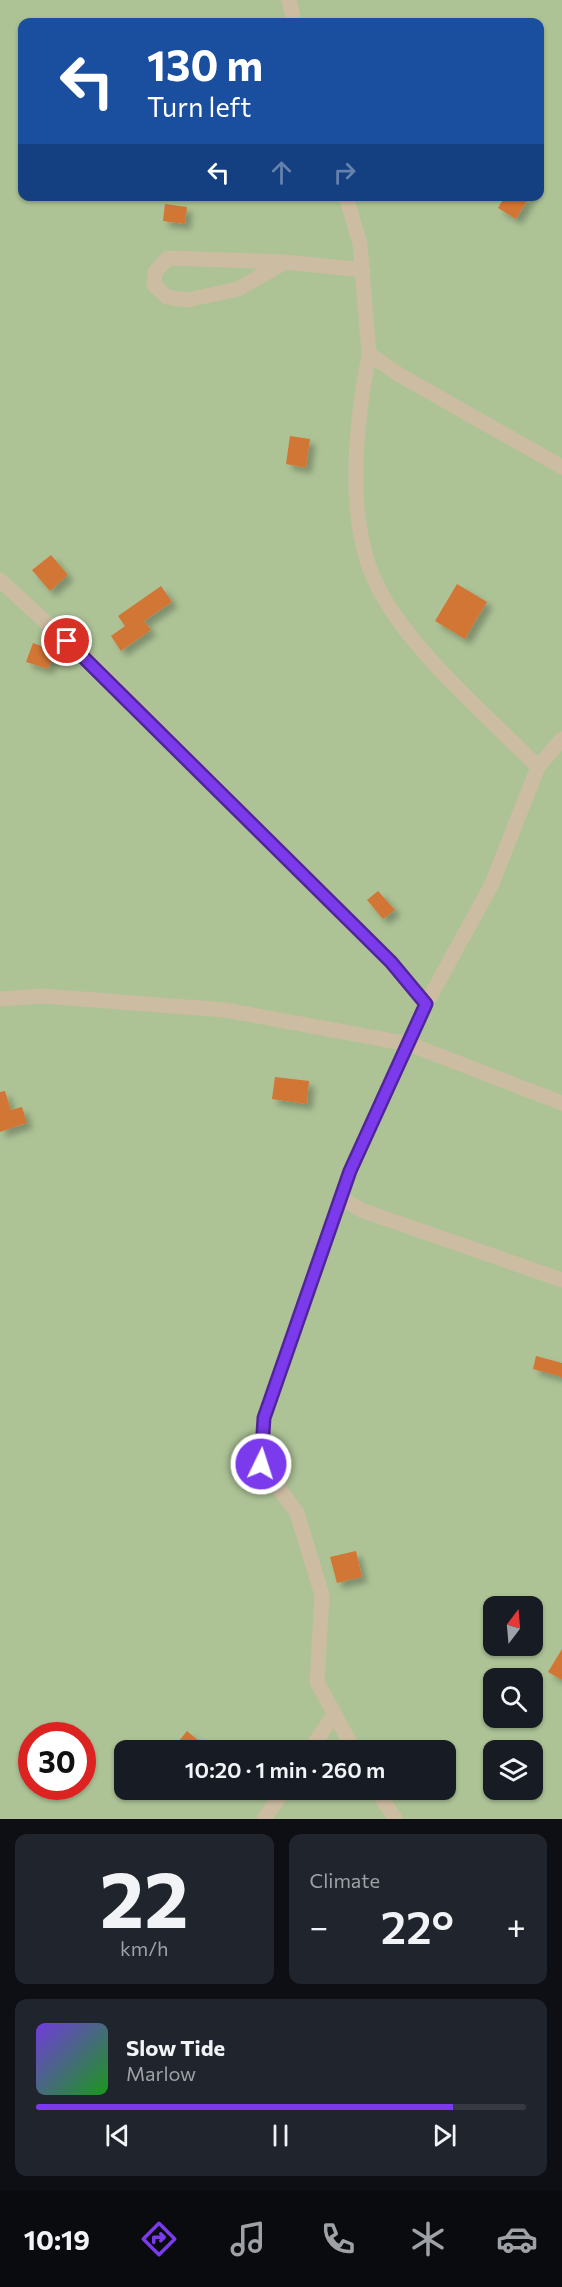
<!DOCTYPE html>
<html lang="en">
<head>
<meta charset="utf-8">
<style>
	body { margin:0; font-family:Commissioner,sans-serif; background:#20242c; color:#f1f3f6; height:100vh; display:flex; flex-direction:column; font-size:22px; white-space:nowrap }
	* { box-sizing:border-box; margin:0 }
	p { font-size:20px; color:#9ea1a6 }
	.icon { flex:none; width:33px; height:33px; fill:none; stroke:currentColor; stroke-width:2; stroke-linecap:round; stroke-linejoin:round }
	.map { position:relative; height:1819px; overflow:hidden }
	.side { display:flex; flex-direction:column; gap:15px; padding:15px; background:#0d0f14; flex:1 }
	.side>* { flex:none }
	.banner { position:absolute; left:18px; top:18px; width:526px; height:183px; border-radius:12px; box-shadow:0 2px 4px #0004; background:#1a4fa0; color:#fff; overflow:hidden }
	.needle { width:39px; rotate:16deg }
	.fabs { position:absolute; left:483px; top:1596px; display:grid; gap:12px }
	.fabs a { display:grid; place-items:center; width:60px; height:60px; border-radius:12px; background:#171b24; box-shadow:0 2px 4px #0004; font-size:30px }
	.speed { position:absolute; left:18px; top:1722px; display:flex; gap:12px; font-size:30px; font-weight:700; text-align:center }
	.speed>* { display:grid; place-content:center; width:78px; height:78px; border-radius:50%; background:#171b24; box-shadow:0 2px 4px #0004; line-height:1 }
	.speed .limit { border:9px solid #d22; background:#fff; color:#111 }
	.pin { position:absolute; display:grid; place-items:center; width:51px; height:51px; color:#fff; margin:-26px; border:3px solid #fff; border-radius:50%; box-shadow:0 2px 6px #0007 }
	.me { position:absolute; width:66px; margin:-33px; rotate:4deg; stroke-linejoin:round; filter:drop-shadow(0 0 4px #0008) }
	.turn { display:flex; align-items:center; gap:21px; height:126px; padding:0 30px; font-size:27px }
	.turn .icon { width:78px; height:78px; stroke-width:2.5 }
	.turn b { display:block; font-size:42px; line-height:51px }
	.lanes { display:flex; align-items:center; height:57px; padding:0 30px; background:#0003; justify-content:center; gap:30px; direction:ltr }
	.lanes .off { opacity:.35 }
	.big { font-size:45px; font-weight:600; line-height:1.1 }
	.side .widget { flex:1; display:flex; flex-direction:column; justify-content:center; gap:9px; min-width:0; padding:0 21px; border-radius:12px; background:#20242c }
	.side .dial { align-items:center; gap:0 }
	.dial b { font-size:78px; line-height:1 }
	.song { display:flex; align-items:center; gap:18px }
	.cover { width:72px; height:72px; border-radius:9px; background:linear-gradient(135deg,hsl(260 70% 55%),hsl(120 70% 35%)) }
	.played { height:6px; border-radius:3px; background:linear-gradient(90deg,#7c3aed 85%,#363941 85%) }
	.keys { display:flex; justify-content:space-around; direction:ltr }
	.heat { display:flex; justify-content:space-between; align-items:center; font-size:33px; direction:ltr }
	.side .tiles { flex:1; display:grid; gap:15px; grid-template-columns:1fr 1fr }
	.widget:last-child { grid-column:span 2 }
	.trip { position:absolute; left:114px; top:1740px; width:342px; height:60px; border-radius:12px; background:#171b24; box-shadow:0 2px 4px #0004; font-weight:600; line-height:60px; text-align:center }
	.tabs { display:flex; height:96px; justify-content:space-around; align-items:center; background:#090b0e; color:#9ea1a6 }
	.tabs .icon { width:42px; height:42px }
	.tabs .on { color:#7c3aed }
	.tabs b { font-size:27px; color:#f1f3f6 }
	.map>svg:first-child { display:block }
	.green { fill:#adc396; fill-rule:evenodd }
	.building { fill:#d27636; filter:url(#shadow) }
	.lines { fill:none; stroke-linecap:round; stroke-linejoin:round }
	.minor { stroke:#ccbca2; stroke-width:15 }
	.route-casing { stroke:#51269a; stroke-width:15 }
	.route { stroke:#7c3aed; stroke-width:10 }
</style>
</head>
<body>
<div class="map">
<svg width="562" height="1819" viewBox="0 0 562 1819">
	<defs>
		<filter id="shadow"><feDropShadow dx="5.5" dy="5.5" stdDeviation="3" flood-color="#0004"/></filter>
	</defs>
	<rect width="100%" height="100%" fill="#f3ebd7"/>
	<path class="green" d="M0,0h562v1819h-562zM22,22h518v174h-518zM494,1606h38v40h-38zM494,1678h38v40h-38zM32,1736h50v50h-50zM124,1750h322v40h-322zM494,1750h38v40h-38z"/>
	<g class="building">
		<path d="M505,196h25l-14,23 -18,-11z"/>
		<path d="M165,204l22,3 -2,17 -22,-3z"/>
		<path d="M290,436l20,3 -4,29 -20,-4z"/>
		<path d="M51,555l17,20 -18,16 -18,-21z"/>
		<path d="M457,584l30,18 -22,37 -30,-18z"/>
		<path d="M161,586l11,16 -28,19 7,9 -30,21 -10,-15 14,-10 -7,-10z"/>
		<path d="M33,643l22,8 -7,18 -22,-7z"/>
		<path d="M378,891l17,19 -12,9 -16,-19z"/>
		<path d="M275,1077l34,4 -2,23 -35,-5z"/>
		<path d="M5,1091l6,19 11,-3 5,16 -27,9v-40z"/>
		<path d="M536,1356l26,7v14l-29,-8z"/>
		<path d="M356,1551l6,26 -25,6 -7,-26z"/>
		<path d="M562,1649v31l-14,-8z"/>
		<path d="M187,1731l19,16 -2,3h-26l-4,-3z"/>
	</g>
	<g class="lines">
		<g class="minor">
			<path d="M289,0l5,22"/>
			<path d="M346,196l14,48 9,110 29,20 164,93"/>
			<path d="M285,262l-47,27 -51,11 -20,-3 -13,-12 1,-13 13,-14 117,4 78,8"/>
			<path d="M369,354c-13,68 -24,160 5,225 30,67 112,135 164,188"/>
			<path d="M0,580l100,92 291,290 35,42"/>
			<path d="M0,999l43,-3 182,14 184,34 153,59"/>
			<path d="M341,1198l20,12 201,70"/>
			<path d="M310,1750l23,-34"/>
			<path d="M354,1750l-37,-68 5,-87 -25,-82 -36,-49 3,-46 86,-247 76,-167 65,-118 47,-119 24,-28"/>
			<path d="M377,1790l18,29"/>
			<path d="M264,1819l20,-29"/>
		</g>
	</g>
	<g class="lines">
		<defs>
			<path id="route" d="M67,641l324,321 35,42 -76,167 -86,247 -3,46"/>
		</defs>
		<use href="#route" class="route-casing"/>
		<use href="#route" class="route"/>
	</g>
</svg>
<div class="fabs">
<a><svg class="needle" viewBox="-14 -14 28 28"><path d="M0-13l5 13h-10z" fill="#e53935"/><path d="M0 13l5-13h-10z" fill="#9ea1a6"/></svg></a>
<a><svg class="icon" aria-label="search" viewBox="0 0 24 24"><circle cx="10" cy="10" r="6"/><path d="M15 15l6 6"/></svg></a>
<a><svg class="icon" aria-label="layers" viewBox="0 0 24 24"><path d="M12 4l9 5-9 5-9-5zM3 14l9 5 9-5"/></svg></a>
</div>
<div class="speed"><div class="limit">30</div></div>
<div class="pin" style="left:67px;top:641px;background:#d93025"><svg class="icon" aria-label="arrive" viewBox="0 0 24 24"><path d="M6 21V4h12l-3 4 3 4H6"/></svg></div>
<svg class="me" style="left:261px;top:1464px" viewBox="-20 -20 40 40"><circle r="17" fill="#7c3aed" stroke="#fff" stroke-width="3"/><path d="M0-11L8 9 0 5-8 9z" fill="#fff"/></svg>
<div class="trip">10:20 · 1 min · 260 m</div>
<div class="banner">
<div class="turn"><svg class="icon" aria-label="left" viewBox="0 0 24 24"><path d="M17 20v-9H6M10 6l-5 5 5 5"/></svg><div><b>130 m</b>Turn left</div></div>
<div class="lanes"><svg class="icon" aria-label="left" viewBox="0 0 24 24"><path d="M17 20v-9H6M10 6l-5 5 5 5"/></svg><svg class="icon off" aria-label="ahead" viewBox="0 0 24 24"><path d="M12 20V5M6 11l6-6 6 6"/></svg><svg class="icon off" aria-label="right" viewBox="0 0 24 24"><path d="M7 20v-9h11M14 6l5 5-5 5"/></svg></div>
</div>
</div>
<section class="side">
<div class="tiles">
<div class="widget dial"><b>22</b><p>km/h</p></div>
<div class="widget"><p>Climate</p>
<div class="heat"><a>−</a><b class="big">22°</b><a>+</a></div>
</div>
<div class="widget">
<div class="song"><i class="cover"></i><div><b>Slow Tide</b><p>Marlow</p></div></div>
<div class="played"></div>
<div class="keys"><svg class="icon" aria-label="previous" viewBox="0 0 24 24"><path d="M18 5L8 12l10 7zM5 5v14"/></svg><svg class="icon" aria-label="pause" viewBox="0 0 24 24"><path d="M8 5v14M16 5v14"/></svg><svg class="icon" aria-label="next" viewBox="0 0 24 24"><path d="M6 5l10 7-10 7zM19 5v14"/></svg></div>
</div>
</div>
</section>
<nav class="tabs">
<b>10:19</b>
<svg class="icon on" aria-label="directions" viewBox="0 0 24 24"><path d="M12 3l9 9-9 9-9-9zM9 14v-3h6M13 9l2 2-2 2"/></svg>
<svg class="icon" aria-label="music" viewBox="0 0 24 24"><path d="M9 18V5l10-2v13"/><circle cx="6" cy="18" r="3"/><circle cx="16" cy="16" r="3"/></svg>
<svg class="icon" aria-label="phone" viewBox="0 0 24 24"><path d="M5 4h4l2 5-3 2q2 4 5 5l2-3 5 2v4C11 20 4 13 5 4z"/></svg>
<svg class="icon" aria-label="climate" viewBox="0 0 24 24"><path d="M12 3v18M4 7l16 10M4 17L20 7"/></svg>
<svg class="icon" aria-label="car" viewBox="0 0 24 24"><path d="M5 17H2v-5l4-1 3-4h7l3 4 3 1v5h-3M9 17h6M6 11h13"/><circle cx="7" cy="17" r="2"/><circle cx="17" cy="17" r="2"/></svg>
</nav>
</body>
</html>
